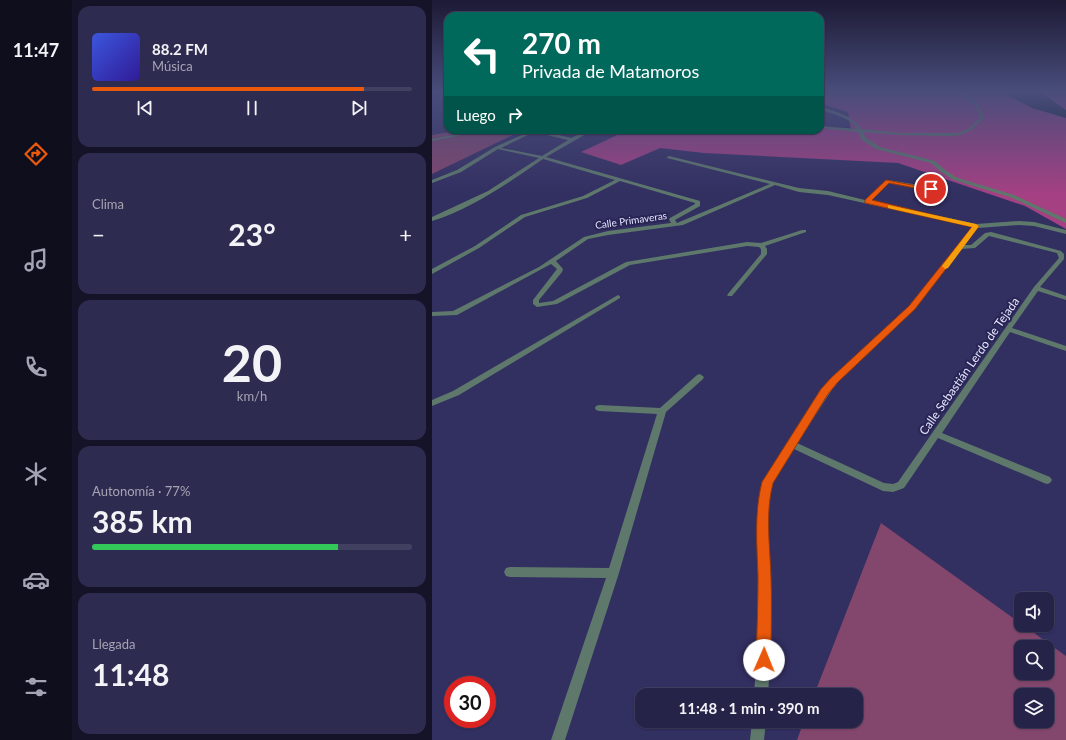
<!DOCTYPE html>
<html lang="es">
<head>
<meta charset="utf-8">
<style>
	body { margin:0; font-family:Lato,sans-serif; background:#2e2b50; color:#f1f3f6; height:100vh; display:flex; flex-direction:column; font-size:15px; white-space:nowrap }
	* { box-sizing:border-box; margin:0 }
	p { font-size:13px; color:#a4a4b4 }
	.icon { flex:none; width:22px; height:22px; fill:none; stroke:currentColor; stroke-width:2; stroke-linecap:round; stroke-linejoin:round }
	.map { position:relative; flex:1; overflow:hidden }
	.details { display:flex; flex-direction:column; gap:6px; padding:6px; background:#151328; width:360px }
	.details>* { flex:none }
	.hud { position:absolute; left:12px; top:12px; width:380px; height:122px; border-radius:12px; box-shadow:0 1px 3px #0004,0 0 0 1px #424061; background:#00695c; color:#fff; overflow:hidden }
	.fabs { position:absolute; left:582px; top:592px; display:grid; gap:8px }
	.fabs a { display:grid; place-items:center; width:40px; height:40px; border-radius:8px; background:#262349; box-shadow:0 1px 3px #0004,0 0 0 1px #424061; font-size:20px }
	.speed { position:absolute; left:12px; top:676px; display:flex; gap:8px; font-size:20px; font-weight:700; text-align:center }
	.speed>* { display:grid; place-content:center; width:52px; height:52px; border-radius:50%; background:#262349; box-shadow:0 1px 3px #0004,0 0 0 1px #424061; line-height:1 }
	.speed .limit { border:6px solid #d22; background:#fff; color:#111 }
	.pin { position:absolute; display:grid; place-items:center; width:34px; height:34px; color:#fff; margin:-17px; border:2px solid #fff; border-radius:50%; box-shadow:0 1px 4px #0007 }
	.me { position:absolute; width:44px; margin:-22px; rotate:1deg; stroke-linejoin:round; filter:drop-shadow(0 0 3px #0008) }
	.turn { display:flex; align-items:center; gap:14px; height:84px; padding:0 12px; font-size:18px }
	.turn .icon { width:52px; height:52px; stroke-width:2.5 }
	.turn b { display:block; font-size:28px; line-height:34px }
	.then { display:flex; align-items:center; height:38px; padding:0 12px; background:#0003; gap:8px; font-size:15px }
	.big { font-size:30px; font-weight:700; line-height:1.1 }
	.details .widget { flex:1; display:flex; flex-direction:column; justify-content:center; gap:6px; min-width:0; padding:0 14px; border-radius:12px; background:#2e2b50 }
	.details .dial { align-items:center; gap:0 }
	.dial b { font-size:52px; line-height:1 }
	.song { display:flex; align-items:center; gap:12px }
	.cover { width:48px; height:48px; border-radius:6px; background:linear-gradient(135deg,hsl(230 70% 55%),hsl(250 70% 35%)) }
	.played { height:4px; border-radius:2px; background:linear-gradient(90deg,#ea580c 85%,#424061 85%) }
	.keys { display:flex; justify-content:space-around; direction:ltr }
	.heat { display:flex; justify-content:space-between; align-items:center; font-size:22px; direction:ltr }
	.charge { height:6px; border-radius:3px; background:linear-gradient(90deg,#34c759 77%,#424061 0) }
	.trip { position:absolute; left:203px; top:688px; width:228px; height:40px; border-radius:12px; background:#262349; box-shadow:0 1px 3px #0004,0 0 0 1px #424061; font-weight:700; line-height:40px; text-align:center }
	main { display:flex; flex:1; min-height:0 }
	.tab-bar { display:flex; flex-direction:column; width:72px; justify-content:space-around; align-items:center; background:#0f0e1d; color:#a4a4b4 }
	.tab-bar .icon { width:28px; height:28px }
	.tab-bar .current { color:#ea580c }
	.tab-bar b { font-size:18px; color:#f1f3f6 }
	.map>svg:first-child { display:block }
	.green { fill:#83466c; fill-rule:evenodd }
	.forest { fill:#a54083 }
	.water { fill:#0a1f27 }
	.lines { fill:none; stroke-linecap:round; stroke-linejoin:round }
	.minor { fill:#5e796b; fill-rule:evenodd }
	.route { fill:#ea580c; stroke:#983908 }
	.slow { fill:#f59e0b }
	.labels { text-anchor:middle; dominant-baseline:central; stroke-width:4; stroke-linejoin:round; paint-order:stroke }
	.far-street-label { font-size:10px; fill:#e4e6ff; stroke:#292555 }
	.street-label { font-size:12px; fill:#e4e6ff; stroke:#292555 }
</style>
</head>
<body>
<main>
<nav class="tab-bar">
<b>11:47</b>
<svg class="icon current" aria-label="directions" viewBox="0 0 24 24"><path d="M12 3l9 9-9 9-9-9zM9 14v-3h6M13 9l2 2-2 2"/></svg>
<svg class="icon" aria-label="music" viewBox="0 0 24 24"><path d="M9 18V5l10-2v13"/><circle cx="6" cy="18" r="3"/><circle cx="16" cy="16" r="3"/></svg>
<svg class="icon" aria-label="phone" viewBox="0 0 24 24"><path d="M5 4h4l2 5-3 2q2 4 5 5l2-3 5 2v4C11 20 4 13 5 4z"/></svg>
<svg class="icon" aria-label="climate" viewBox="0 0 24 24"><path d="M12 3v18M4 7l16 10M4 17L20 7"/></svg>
<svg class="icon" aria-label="car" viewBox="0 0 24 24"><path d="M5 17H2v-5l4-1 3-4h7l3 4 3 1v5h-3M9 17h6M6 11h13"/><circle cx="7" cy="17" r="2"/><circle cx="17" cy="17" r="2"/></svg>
<svg class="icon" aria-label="filters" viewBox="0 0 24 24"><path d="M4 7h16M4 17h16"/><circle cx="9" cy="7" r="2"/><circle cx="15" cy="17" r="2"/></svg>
</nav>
<section class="details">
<div class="widget">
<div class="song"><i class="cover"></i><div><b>88.2 FM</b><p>Música</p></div></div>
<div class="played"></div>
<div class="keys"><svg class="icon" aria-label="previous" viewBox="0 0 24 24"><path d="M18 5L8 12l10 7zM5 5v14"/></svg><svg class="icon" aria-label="pause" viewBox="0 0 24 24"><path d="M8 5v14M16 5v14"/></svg><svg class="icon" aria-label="next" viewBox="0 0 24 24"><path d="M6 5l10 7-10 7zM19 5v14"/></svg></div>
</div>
<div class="widget"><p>Clima</p>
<div class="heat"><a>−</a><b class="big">23°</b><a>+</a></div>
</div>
<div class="widget dial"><b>20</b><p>km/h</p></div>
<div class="widget"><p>Autonomía · 77%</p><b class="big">385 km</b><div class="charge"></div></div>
<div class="widget"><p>Llegada</p><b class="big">11:48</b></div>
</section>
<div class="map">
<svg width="634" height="740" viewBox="0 0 634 740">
	<rect width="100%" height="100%" fill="#322f61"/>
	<g class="green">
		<path d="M29,130h62l-91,44v-39z"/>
		<path d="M449,523l185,133v84h-269l7,-19h52v-26h-42zM589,647h26v26h-26zM589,695h26v26h-26z"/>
	</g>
	<path class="forest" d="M388,92h246v137l-41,-23 -127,-43 -194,-10 -44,-5 -39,17 -40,-13 47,-22h192v-2l31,2 -3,-18 -28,-9z"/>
	<path class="water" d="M570,92h38l26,18v8l-34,-10z"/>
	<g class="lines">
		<g class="minor">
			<path d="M526,92c13,-1 23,15 26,26l-14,13 -10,4 -9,1 -50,-1 -38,-3 3,6 14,9 55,14 10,9 13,8 56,17 52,24v4l-56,-26 -56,-17 -13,-8 -10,-9 -55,-14 -14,-9 -4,-8 -38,-4v-2l37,3c-6,-12 -26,-15 -37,-20v-2c14,4 34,9 41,22l40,4h58l9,-4 12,-11 -4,-12z"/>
			<path d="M47,130h9l-56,11v-2z"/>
			<path d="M101,130h5l33,8 17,-8h5l-47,27 154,44v5l-25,14 2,3 93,-39 -103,-26v-1l2,-1 130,32 29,3 37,9 23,-20 43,7 2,1v2l-44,-7 -19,18 106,23 43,-3 15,1 32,8v4l-32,-8 -15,-1 -41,3 -14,17h7l14,-12 6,-1 70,19 3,3v5l-24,28 26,9v4l-28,-9 -26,37 54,18v5l-56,-19 -68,101 108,44 2,3 -2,3 -3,1 -3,-1 -106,-45 -34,50 -11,4 -10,-1 -89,-42c-7,11 -17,22 -21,34 -10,24 -4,70 -3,97 1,38 1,77 -2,115h-14l5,-72 -2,-105 6,-36 25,-40 43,-64 79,-72 62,-79 -144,-32 -29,-3 -24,-7 -92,40 -75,10 -20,4 -32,22 7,8 -1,3 -23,28v3l14,-2 73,-39 121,-20 14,1 41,-13h4v2l-41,14 2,3v5l-35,42h-4l-1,-1 34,-41v-5l-2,-2 -12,-1 -117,19 -73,39 -20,3 -4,-3v-4l24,-31 -6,-5 -94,51 -25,1v-4l21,-1 86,-44 45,-30 24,-6 63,-8 -2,-4 1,-1 25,-14v-1l-75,-22 -33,17 -62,19 -46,31 -47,26v-5l43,-23 46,-31 62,-19 32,-16 -72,-21c-33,23 -72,50 -111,62v-4l56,-26 51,-33 -41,-9 -37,23 -29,11v-3l25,-10 38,-23zM102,132l34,8 -26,16 -41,-8zM557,236l68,17 2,5 -25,29 -136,195 -5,2 -9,-1 -87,-40 40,-61 77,-74 47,-59 14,-1z"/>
			<path d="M186,295l2,1v2l-161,97 -27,11v-6l21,-9z"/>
			<path d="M268,374l4,3 -1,2 -37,33 -47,161 -54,167h-14l55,-162 -96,-1 -4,-1 -2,-4 2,-4 4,-1 99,1 48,-154 -58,-3 -3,-1 -1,-2 1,-2 3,-1 61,3 37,-33z"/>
			<path d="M320,721h14l-2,19h-14z"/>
		</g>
	</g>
	<linearGradient id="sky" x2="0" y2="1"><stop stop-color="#1c1a35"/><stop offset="0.47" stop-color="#494d7b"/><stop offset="1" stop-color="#494d7b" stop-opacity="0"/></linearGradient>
	<rect width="634" height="195" fill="url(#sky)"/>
	<path class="route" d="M454,180l47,9 -2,2 -42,-8 -17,17 107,26 -64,83 -77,73 -10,12 -55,89c-8,30 -3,63 -2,94 1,28 0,55 0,83l-2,5 -5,2 -5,-2 -3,-5c1,-28 2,-55 2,-83 -1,-32 -4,-64 4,-95l59,-93 10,-11 78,-72 63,-79 -107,-24v-3z"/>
	<path class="slow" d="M456,205l88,19 3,2 -31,42 -3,1 -3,-3 30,-39 -84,-19z"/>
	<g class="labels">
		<g class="far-street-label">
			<text transform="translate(199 220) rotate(-8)">Calle Primaveras</text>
		</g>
		<g class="street-label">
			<text transform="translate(537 366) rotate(-55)">Calle Sebastián Lerdo de Tejada</text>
		</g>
	</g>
</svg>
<div class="fabs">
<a><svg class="icon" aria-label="sound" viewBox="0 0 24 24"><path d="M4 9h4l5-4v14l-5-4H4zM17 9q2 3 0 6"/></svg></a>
<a><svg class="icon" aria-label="search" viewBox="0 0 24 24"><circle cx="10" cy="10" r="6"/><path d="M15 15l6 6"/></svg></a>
<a><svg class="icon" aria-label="layers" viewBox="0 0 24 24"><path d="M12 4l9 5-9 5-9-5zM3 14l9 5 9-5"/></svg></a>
</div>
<div class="speed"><div class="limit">30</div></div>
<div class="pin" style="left:499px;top:189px;background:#d93025"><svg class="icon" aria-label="arrive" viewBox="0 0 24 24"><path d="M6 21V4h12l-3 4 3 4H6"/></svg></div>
<svg class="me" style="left:332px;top:660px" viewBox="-20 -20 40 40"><circle r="19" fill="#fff"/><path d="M0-13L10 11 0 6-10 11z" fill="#ea580c"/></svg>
<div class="trip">11:48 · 1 min · 390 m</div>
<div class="hud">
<div class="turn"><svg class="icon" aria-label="left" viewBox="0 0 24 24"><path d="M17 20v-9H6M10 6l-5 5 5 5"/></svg><div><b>270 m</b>Privada de Matamoros</div></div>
<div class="then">Luego<svg class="icon" aria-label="right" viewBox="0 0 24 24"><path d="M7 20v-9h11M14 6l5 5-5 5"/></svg></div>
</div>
</div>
</main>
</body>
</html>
